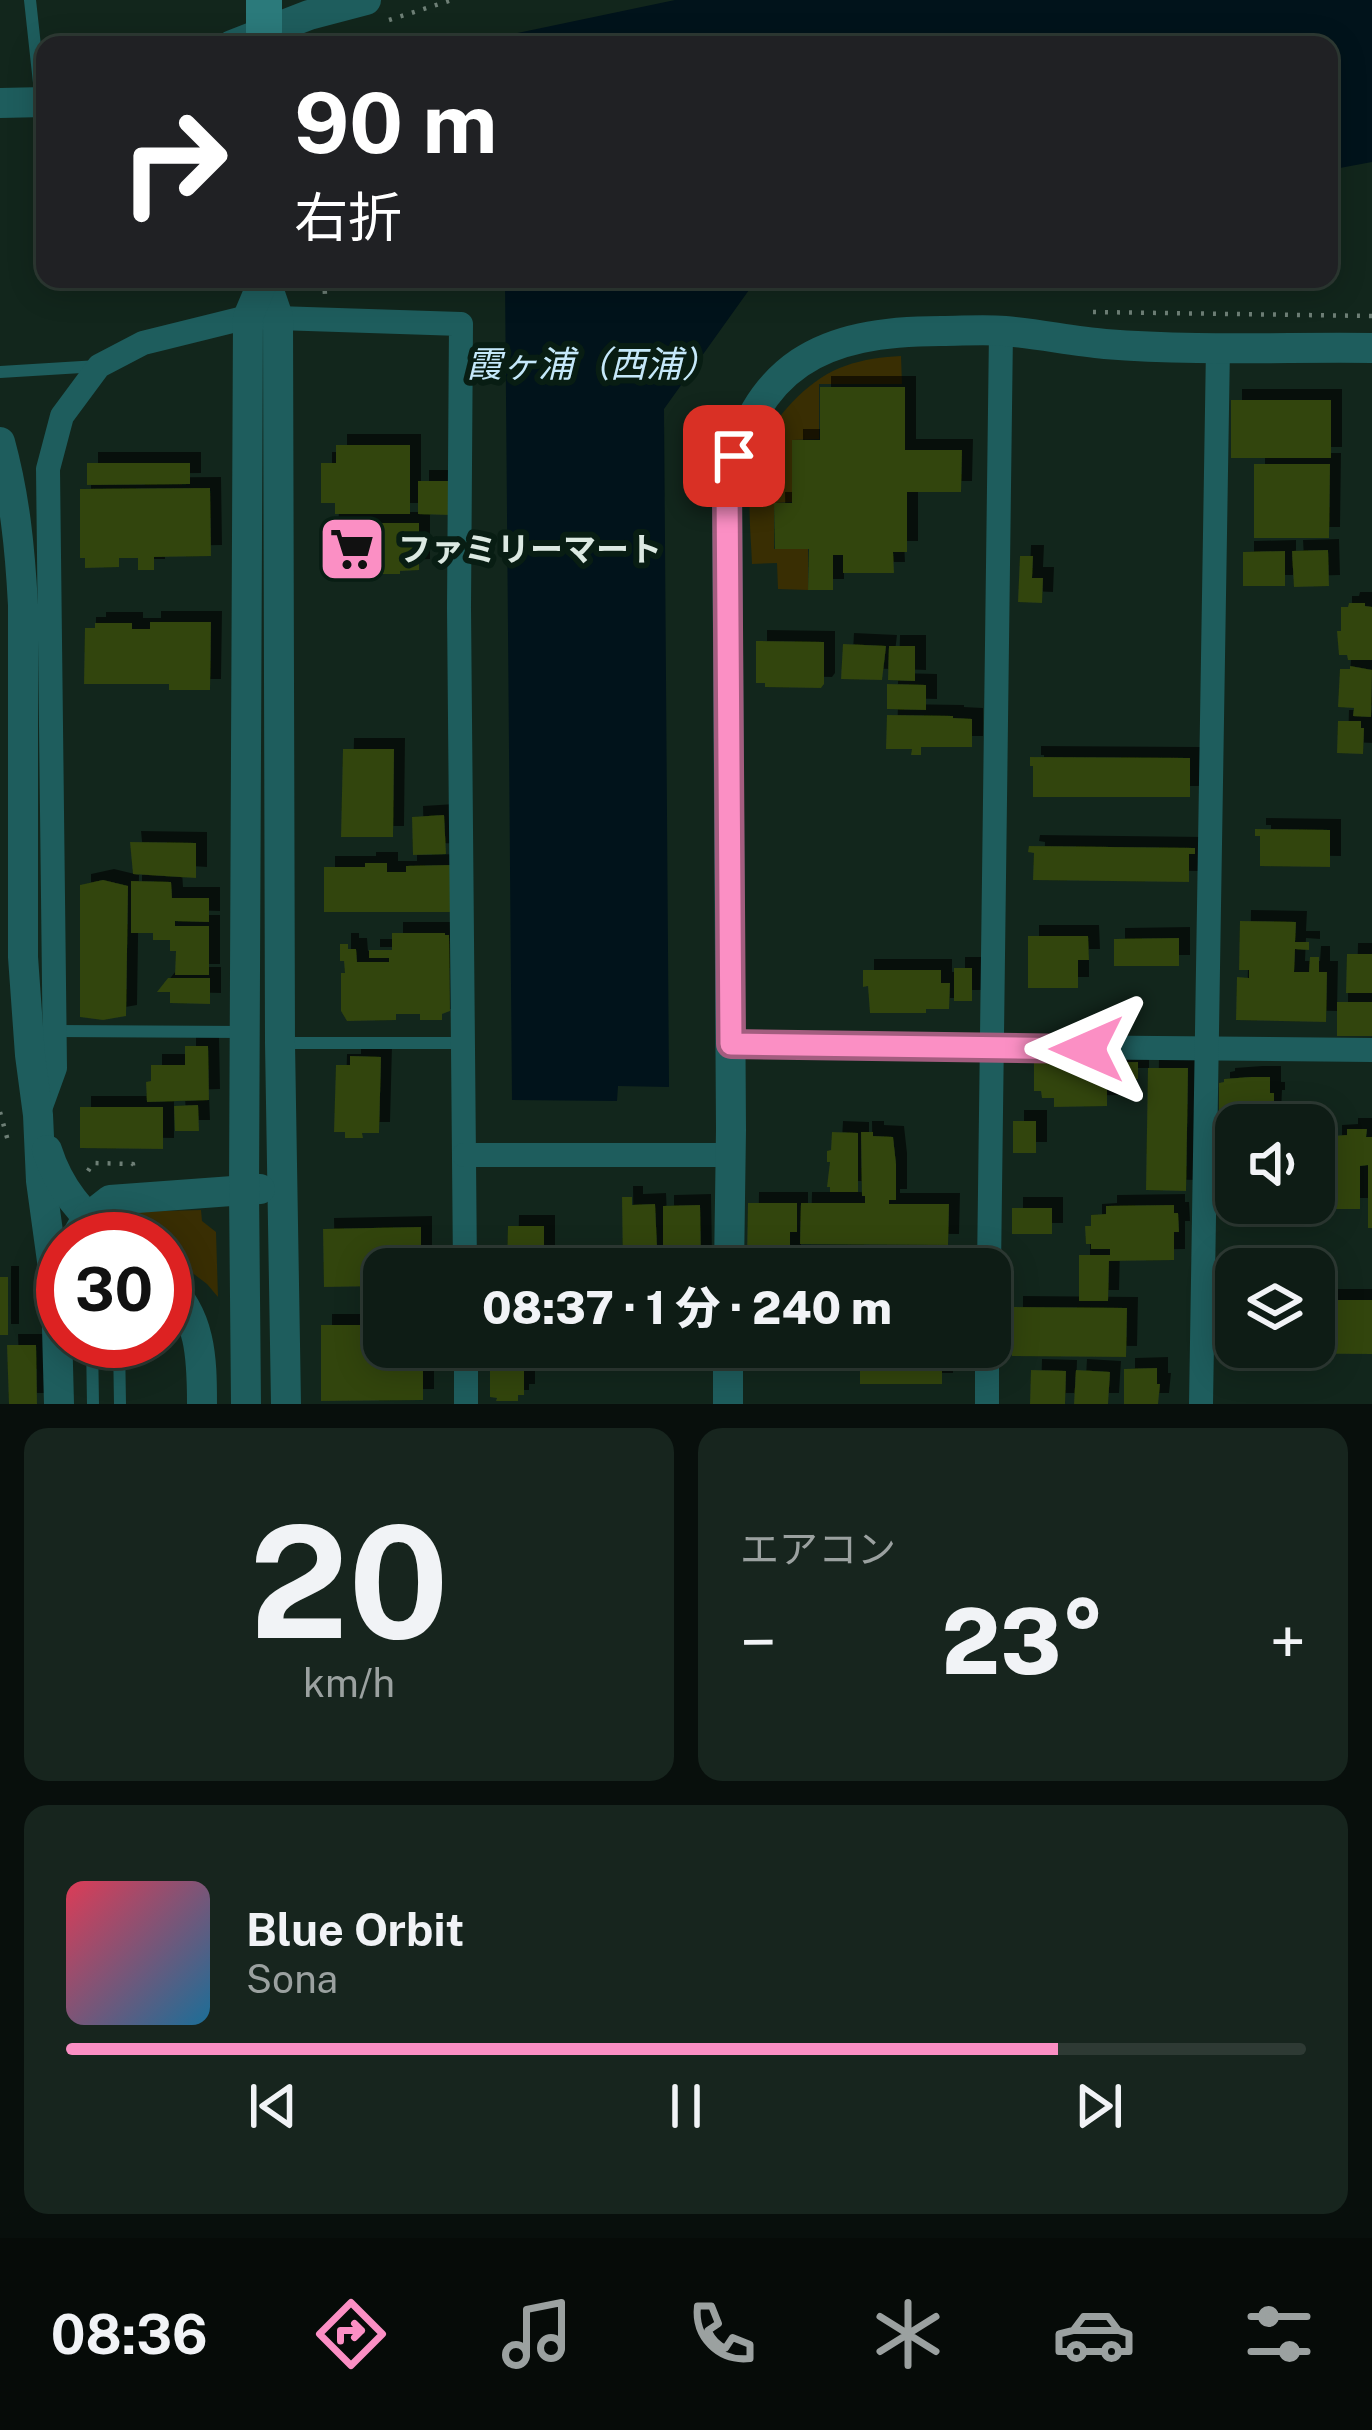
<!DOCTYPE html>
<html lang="ja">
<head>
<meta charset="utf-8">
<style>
	body { margin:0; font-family:"Public Sans","Noto Sans JP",sans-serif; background:#17251e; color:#f1f3f6; height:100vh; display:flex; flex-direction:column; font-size:45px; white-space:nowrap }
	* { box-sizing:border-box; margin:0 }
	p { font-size:39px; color:#9ba1a0 }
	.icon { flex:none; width:66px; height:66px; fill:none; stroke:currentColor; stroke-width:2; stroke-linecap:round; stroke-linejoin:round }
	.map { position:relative; height:1404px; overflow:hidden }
	.side { display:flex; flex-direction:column; gap:24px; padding:24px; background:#080f0c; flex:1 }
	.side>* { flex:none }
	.top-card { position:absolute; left:36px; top:36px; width:1302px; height:252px; border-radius:24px; box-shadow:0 6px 30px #0003,0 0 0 3px #2e3a34; background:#202124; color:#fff; overflow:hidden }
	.tools { position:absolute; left:1215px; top:1104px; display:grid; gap:24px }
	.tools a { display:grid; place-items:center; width:120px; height:120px; border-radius:24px; background:#0e1c15; box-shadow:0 6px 30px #0003,0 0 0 3px #2e3a34; font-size:60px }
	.speed { position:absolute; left:36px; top:1212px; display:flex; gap:24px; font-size:60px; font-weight:700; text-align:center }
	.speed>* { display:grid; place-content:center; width:156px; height:156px; border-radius:50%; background:#0e1c15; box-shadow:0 6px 30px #0003,0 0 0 3px #2e3a34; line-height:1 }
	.speed .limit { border:18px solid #d22; background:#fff; color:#111 }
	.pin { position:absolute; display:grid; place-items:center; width:102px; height:102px; color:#fff; margin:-51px; border-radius:24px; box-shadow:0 6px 18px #0006 }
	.me { position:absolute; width:132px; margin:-66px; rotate:270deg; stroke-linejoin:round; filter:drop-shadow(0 0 9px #0008) }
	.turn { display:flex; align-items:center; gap:42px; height:252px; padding:0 60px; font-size:54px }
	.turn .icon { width:156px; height:156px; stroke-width:2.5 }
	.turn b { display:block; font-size:84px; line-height:102px }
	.big { font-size:90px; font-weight:800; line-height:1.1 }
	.side .widget { flex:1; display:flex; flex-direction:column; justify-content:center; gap:18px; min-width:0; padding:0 42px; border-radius:24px; background:#17251e }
	.side .dial { align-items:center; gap:0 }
	.dial b { font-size:156px; line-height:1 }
	.song { display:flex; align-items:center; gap:36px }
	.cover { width:144px; height:144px; border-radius:18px; background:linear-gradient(135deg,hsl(350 70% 55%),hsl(200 70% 35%)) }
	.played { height:12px; border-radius:6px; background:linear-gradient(90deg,#fb8fc4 80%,#2e3a34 80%) }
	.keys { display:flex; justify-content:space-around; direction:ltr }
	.heat { display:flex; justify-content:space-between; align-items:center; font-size:66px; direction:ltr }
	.side .tiles { flex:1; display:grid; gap:24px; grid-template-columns:1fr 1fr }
	.widget:last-child { grid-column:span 2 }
	.trip { position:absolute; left:363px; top:1248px; width:648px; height:120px; border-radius:24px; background:#0e1c15; box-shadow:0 6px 30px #0003,0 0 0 3px #2e3a34; font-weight:800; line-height:120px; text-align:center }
	.tab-bar { display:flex; height:192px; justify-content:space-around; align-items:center; background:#060b08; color:#9ba1a0 }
	.tab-bar .icon { width:84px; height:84px }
	.tab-bar .on { color:#fb8fc4 }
	.tab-bar b { font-size:54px; color:#f1f3f6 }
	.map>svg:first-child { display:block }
	.green { fill:#392e03 }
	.water { fill:#01131b }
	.building { fill:#314410; filter:url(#shadow) }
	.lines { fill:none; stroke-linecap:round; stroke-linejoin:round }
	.path { stroke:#6e7f76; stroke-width:4.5; stroke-dasharray:3 9; stroke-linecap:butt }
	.service { stroke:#1e5d5d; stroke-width:12 }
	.minor { stroke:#1e5d5d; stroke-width:24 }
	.tertiary { stroke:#1e5d5d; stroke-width:30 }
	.secondary { stroke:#2b7a7b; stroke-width:36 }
	.route-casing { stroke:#a35d7f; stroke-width:30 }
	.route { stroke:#fb8fc4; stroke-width:21 }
	.labels { text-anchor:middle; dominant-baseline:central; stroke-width:12; stroke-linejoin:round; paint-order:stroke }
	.poi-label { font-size:33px; font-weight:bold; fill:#dce9e2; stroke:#081d13; text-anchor:start }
	.water-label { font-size:36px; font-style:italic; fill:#c5e8fa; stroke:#081d13 }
</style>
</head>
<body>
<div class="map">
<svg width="1372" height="1404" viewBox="0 0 1372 1404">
	<defs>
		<filter id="shadow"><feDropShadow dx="11" dy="-11" stdDeviation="0" flood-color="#0009"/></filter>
	</defs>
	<rect width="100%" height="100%" fill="#12261c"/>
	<g class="green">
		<path d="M901,356l1,28h-83v55l-27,1v62l-18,1v46h34v41l-30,-1 -1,-26 -25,1c-1,-31 -6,-66 2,-96 10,-42 52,-89 91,-102 19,-7 37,-9 56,-10z"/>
		<path d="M201,1210l1,11 14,11 2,65 -11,-13 -42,-32v-13c-18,0 -35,-8 -44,-25l4,-2z"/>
	</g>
	<g class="water">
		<path d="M675,0h697v162l-43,8v-125h-869z"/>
		<path d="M505,279h267l-18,4 -90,126 5,678 -51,-1 -1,15 -105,-1z"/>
	</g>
	<g class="building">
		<path d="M820,387h85v63h57l-1,42h-54v60h-14l1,21h-51v-18h-10v35h-25l1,-41h-34l-1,-46h18v-63h28z"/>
		<rect x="1231" y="400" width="100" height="58"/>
		<path d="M336,445h74v69h-75v-11h-14v-40h15z"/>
		<path d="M87,463h103v21l-103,1z"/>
		<path d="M1254,464h76l-1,74h-75z"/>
		<path d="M418,481h31v34l-31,-1z"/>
		<path d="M210,488l1,68 -57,1v13h-16v-12h-19v9l-34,1v-10h-5v-69z"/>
		<path d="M328,523h91v47l-19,1v3h-75l-1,-38h3z"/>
		<path d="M1328,550l1,36 -35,1 -2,-36z"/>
		<path d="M1285,551v35h-42v-34z"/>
		<path d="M1020,556h13l-1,22h11l-1,25 -24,-1z"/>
		<path d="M1349,603h16v3l7,1v53h-24l-1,-5h-8l-2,-24h4v-24h7z"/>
		<path d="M150,622h61l-1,68h-41v-6h-85l1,-56h10v-5h37v6h18z"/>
		<path d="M756,641l68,1v42l-3,4 -56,-1v-4h-9z"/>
		<path d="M843,644l43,2 -4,34 -41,-1z"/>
		<path d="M889,646h26v35l-27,-1z"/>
		<path d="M1350,666l22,4 -1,47 -18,-1 1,-8 -16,-1 2,-38h10z"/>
		<path d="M887,684l39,1v25l-39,-1z"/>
		<path d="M887,715l66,1v2l19,1v28h-51v8h-10l1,-6h-26z"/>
		<path d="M1338,721h23v7h3l-1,26 -26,-1z"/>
		<path d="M343,749h51l-1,88h-52z"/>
		<path d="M1030,757l160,1v39h-157v-31h-3z"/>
		<path d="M444,815l2,39 -33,1 -1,-38z"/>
		<path d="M1255,829l75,1v37l-70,-1v-30h-5z"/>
		<path d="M130,842l66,1v35l-63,-4z"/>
		<path d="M1029,846l166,2v6h-6v28l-156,-2 1,-27 -6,-1z"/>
		<path d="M365,863h22v9h19v-6l44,-1v47h-126v-45h41z"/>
		<path d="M103,880l25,6 -2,130 -23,4 -23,-3v-132z"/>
		<path d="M131,881l40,1 1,16h37v24l-34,-1v5h34v49h-34l1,-24h-6v-11h-17v-7h-22z"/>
		<path d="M1240,921l56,1 -1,20h14v8l-14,-1 -1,23h15l1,-15h9v15h8l-1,50 -90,-2 1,-43 12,1v-8h-10z"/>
		<path d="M392,933h53v2h4l1,76 -8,3v6h-22v-6h-24v6l-49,1 -6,-10v-38h4l-1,-12h-4v-17h8v5h8l1,13h32v-4h-20v-8h23z"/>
		<path d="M1028,936h60l1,24h-11v28h-50z"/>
		<path d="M1179,938v28h-65v-27z"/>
		<path d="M1347,954h25v39h-26z"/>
		<rect x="954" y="968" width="18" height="33"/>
		<path d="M863,970h78v13h9l-1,26h-23v4h-56l-2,-27 -5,1z"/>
		<path d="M168,978h42v26l-40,-1v-11h-13z"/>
		<rect x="1337" y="1002" width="35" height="34"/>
		<path d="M185,1046h23l1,54 -62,2 -1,-20 5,-1v-16h34z"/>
		<path d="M350,1056l31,1 -2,76h-17l1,5h-18v-6h-11l2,-67h14z"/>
		<path d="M1138,1062v17h-31v27l-53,1v-9h-12l-1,-7h-7v-28z"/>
		<path d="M1148,1068h40l-2,123 -40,-1z"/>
		<path d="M1251,1077h19v16h4v8h-3l-1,23 -34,1v5h-17v-47l5,-1v-3z"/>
		<path d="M198,1105l1,26h-24l-1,-25z"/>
		<path d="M80,1107h83v42l-83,-1z"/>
		<rect x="1013" y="1121" width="23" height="32"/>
		<path d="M1347,1129h20l-1,8h6v91h-4v-63l-8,1v43h-69v-6h23v-48h17v-19l16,-1z"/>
		<path d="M832,1132l26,1v59h-28v-5h-3l3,-25h-3v-11l4,-1z"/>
		<path d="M861,1132h12v4l20,1 3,27v36h-7v4h60l-1,41 -148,-1 1,-41h64v-7h-3z"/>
		<path d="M622,1197h10v8l23,-1 3,65h-35z"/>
		<path d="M748,1203h49v29h-7v26h-43z"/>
		<path d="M700,1205l1,61 -33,1v-13h-5v-48z"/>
		<path d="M1174,1205v8h4l1,19h-5v28l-65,1 -1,40h-29v-46h31v-6h-19v-5h-5l-1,-18h6v-11l15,-1v-8z"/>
		<rect x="1012" y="1208" width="40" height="26"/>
		<path d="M508,1226h36v43h-37z"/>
		<path d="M421,1227v42h-37v17l-60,1 -1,-58z"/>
		<rect x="0" y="1277" width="8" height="58"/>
		<path d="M369,1290h15v28h-14z"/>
		<path d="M1314,1300h58v54l-132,-1v-6h74z"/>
		<path d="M1012,1307l115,1 -1,49 -114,-1z"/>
		<path d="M321,1325h63v22h39v53l-102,1z"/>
		<path d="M7,1345h29l1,59h-28z"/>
		<path d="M809,1347h133v37h-82v-14h-51z"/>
		<path d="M524,1353v42h-6v6h-22l1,-3 -7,-1v-43z"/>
		<path d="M1157,1368v16h3l-2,20h-34v-35z"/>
		<path d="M1031,1370l35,1 -1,33h-35z"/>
		<path d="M1076,1370l34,2 -2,32h-34z"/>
	</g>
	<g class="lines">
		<g class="path">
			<path d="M389,20l63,-20"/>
			<path d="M324,279l1,16"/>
			<path d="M1093,312l279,4"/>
			<path d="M0,1112l8,29"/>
			<path d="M88,1171l5,-8 40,1v5"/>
		</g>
		<g class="service">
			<path d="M30,0l11,101"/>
			<path d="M0,372l98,-6"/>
			<path d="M55,1031l190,1"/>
			<path d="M281,1043h181"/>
			<path d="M92,1341l1,63"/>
			<path d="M119,1341l1,63"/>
		</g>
		<g class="minor">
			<path d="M731,1044l641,6"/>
			<path d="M39,1112l16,-44 -7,-599 14,-53 37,-50 44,-23 105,-26 213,7 -2,284 6,661"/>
			<path d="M464,1155h266"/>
			<path d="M989,1269l12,-938"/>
			<path d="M466,1347v57"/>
			<path d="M987,1404v-57"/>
			<path d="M1201,1404l17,-1057"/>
		</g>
		<g class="tertiary">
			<path d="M232,45l77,-30 57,-15"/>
			<path d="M0,103l45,-1"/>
			<path d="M265,279l13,38 2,726 6,361"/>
			<path d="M0,442c15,55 20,107 23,163v352l7,98 8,60 3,66 15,109 3,114"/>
			<path d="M47,1150c12,38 34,64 65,89"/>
			<path d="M75,1239l12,-21 23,-18 150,-11"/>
			<path d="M729,1269l2,-139 -4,-644c29,-122 94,-155 214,-155 21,0 43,-2 64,0 34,3 67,10 100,13 89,7 179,3 267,4"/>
			<path d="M165,1282c36,34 37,75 37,122"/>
			<path d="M246,1404l-2,-214 4,-873 16,-38"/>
			<path d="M728,1404v-57"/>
		</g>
		<path class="secondary" d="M264,32v-32"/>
	</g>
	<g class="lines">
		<defs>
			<path id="route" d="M734,456l-7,30 4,558 356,5"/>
		</defs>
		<use href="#route" class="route-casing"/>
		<use href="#route" class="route"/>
	</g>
	<defs>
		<symbol id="supermarket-square" viewBox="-11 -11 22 22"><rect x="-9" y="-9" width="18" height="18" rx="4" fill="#fb8fc4" stroke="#081d13"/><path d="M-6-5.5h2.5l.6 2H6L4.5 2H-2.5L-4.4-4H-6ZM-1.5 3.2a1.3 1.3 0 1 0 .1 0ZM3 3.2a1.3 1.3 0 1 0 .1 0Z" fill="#111"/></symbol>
	</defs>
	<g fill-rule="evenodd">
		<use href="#supermarket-square" x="314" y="511" width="76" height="76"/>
	</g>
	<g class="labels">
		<g class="poi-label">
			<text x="398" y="549">ファミリーマート</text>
		</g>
		<g class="water-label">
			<text x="592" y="364">霞ヶ浦（西浦）</text>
		</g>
	</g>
</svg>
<div class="tools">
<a><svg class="icon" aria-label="sound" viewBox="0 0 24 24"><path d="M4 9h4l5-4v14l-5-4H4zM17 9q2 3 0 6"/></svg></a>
<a><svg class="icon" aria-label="layers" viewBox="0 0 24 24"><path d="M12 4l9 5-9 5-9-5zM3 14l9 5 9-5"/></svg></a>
</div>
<div class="speed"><div class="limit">30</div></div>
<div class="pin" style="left:734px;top:456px;background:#d93025"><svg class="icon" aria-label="arrive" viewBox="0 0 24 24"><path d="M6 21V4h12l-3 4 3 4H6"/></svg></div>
<svg class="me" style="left:1087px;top:1049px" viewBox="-20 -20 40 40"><path d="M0-17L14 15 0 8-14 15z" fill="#fb8fc4" stroke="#fff" stroke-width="4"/></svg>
<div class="trip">08:37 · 1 分 · 240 m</div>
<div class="top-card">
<div class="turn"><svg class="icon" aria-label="right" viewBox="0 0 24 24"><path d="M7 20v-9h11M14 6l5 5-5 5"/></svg><div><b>90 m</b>右折</div></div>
</div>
</div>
<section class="side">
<div class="tiles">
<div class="widget dial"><b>20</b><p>km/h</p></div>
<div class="widget"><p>エアコン</p>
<div class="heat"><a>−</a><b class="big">23°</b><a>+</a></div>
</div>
<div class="widget">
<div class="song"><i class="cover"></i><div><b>Blue Orbit</b><p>Sona</p></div></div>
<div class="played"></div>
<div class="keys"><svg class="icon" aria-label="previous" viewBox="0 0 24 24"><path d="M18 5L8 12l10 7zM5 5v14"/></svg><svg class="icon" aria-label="pause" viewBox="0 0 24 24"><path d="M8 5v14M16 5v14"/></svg><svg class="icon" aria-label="next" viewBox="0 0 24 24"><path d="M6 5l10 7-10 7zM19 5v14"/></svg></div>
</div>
</div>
</section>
<nav class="tab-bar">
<b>08:36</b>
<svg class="icon on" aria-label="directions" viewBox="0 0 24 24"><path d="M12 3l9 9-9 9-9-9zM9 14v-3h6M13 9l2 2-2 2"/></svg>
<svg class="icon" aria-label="music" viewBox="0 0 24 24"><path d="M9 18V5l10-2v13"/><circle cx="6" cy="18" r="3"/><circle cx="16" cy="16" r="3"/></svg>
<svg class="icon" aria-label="phone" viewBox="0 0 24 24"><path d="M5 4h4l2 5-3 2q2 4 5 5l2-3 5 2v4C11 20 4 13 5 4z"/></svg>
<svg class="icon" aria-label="climate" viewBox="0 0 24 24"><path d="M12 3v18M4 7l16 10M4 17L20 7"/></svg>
<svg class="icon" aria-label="car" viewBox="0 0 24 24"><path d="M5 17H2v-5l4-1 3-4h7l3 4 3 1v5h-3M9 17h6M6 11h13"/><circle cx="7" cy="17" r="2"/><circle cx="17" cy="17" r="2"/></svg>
<svg class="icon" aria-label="filters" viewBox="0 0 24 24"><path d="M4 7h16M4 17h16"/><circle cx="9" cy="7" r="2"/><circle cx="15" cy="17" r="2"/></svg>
</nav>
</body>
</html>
